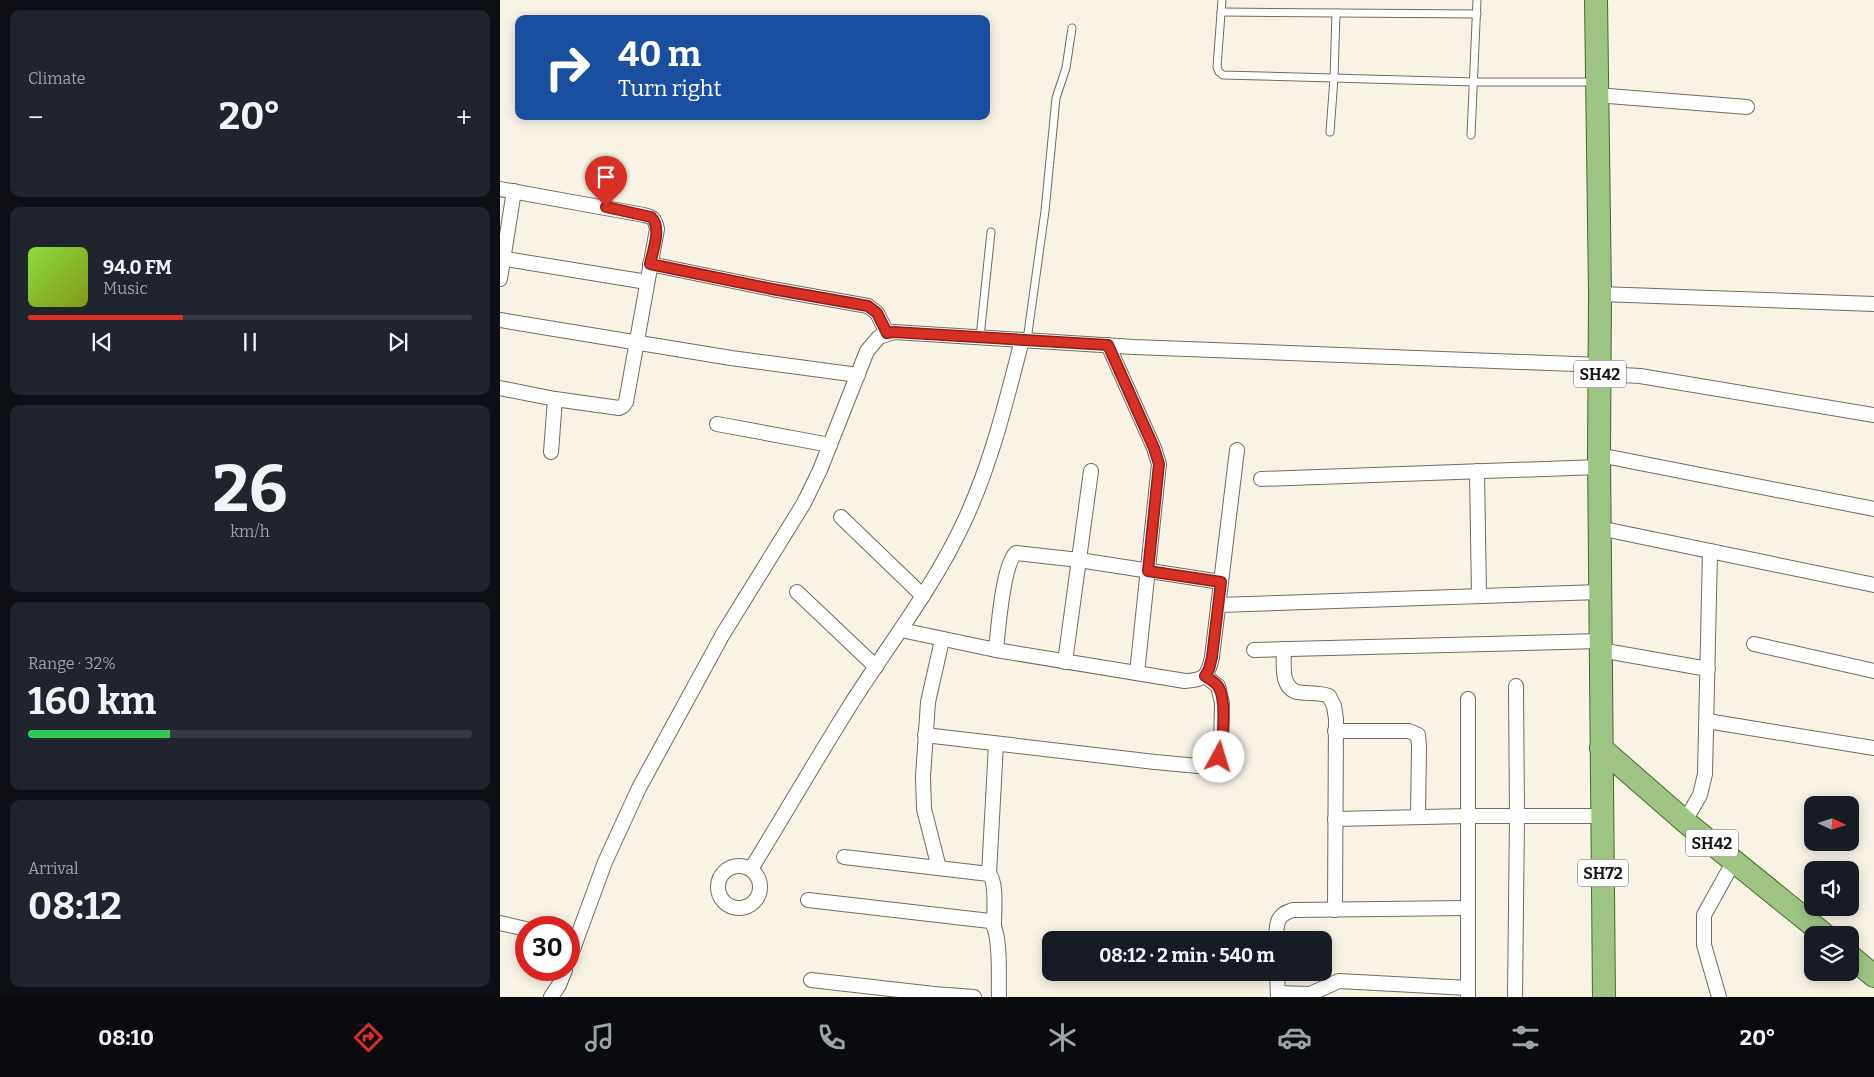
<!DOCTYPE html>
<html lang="en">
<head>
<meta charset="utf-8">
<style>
	body { margin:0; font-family:Bitter,serif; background:#20242c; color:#f1f3f6; height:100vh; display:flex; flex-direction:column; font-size:19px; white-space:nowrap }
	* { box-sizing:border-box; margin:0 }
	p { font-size:16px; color:#9ea1a6 }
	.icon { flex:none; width:28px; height:28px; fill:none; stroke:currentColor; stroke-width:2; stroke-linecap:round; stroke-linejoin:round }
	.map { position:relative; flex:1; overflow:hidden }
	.details { display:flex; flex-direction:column; gap:10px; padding:10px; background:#0d0f14; width:500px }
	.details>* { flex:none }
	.guide { position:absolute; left:15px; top:15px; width:475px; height:105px; border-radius:10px; box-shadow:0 2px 12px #0003; background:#1a4fa0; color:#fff; overflow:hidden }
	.needle { width:32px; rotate:94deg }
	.tools { position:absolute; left:1304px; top:796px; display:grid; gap:10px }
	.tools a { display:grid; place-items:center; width:55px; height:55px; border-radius:10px; background:#171b24; box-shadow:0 2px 12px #0003; font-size:25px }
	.speed { position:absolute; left:15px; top:916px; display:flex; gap:10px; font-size:25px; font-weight:700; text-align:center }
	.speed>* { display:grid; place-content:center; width:65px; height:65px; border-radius:50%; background:#171b24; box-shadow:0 2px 12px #0003; line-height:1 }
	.speed .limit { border:8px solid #d22; background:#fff; color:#111 }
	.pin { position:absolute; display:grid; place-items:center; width:42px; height:42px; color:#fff; margin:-51px -21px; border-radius:50% 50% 50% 0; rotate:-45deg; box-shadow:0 0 5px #0007 }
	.pin .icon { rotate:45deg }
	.me { position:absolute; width:55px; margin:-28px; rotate:6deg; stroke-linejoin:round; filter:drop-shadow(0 0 4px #0008) }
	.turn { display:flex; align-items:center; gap:18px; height:105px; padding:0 20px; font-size:22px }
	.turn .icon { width:65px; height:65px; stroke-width:2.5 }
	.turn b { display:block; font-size:35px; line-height:42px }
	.big { font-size:38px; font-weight:700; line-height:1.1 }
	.details .card { flex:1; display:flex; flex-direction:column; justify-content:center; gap:8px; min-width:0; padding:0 18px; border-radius:10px; background:#20242c }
	.details .dial { align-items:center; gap:0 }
	.dial b { font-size:65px; line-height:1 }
	.song { display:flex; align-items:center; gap:15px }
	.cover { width:60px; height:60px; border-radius:8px; background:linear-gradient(135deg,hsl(90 70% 55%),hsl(70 70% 35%)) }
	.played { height:5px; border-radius:2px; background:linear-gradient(90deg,#d93025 35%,#363941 35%) }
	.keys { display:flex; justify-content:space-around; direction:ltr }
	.heat { display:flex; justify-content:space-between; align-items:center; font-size:28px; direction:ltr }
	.charge { height:8px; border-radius:4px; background:linear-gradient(90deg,#34c759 32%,#363941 0) }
	.trip { position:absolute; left:542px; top:931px; width:290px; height:50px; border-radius:10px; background:#171b24; box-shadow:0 2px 12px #0003; font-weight:700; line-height:50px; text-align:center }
	.tabs { display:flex; height:80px; justify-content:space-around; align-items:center; background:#090b0e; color:#9ea1a6 }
	.tabs .icon { width:35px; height:35px }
	.tabs .active { color:#d93025 }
	.tabs b { font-size:22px; color:#f1f3f6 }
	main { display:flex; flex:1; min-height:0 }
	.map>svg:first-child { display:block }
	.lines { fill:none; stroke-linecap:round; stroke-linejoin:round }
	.service-casing { stroke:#716c60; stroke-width:9 }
	.minor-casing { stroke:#716c60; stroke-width:16 }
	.primary-casing { stroke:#456e26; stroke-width:24 }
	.service { stroke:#fff; stroke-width:7 }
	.minor { stroke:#fff; stroke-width:14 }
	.primary { stroke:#9ec483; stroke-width:22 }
	.route-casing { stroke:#8d1f18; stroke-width:12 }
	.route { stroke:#d93025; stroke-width:9 }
	.labels { text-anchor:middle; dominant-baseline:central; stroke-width:5; stroke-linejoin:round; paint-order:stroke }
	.shield { fill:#fff; stroke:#5d5c59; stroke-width:1 }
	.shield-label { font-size:16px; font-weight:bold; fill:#181612 }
</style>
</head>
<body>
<main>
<section class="details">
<div class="card"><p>Climate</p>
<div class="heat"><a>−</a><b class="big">20°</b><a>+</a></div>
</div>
<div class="card">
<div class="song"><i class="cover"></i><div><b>94.0 FM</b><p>Music</p></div></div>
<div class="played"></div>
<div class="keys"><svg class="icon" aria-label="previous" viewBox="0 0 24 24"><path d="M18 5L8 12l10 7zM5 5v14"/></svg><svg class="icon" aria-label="pause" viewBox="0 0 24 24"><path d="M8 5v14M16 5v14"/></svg><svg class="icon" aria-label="next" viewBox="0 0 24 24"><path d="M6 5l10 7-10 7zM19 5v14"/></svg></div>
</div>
<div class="card dial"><b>26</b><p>km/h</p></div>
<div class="card"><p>Range · 32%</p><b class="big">160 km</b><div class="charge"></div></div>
<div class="card"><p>Arrival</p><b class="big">08:12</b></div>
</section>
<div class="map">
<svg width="1374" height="997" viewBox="0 0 1374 997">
	<rect width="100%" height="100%" fill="#f8f3e5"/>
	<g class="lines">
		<defs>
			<g id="service">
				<path d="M722,0l-5,67 2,5 4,3 252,7h120"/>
				<path d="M721,12l256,2"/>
				<path d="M830,132l4,-54 2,-65"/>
				<path d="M971,135l6,-135"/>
				<path d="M480,337l11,-105"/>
				<path d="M527,340l18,-129 11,-113 10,-30 6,-40"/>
			</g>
			<g id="minor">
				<path d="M1096,95l151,12"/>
				<path d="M0,189l144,26c9,2 11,4 13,14l-31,173 -3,4 -4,2 -64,-9 -4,53"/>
				<path d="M0,258l147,24"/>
				<path d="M150,264l122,25 96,17 9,7 10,20"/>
				<path d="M0,279l14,-88"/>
				<path d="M1100,294l274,10"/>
				<path d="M0,320l231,38 127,17"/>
				<path d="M608,345l46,103 5,16 -22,209"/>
				<path d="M1100,383l22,-8 18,1 234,39"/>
				<path d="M0,388l55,11"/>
				<path d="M217,424l113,21"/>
				<path d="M1099,455l275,54"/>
				<path d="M977,471l2,125"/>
				<path d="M761,479l338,-12"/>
				<path d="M341,517l82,79"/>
				<path d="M1099,528l275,57"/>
				<path d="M297,592l79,75"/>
				<path d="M718,605l382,-13"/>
				<path d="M401,630l95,20 189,31c20,-1 23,-5 27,-24l25,-207"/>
				<path d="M1254,644l120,27"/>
				<path d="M784,649c0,14 -4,38 13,43 10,2 22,0 32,4l5,10 2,13 -1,191"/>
				<path d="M496,650c2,-20 7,-86 20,-97l63,7 142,22"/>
				<path d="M754,650l346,-9"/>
				<path d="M1100,650l108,19"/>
				<path d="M565,662l26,-191"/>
				<path d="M968,699v298"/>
				<path d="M1207,721l167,27"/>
				<path d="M835,731h74l9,4 1,11 -1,71"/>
				<path d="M425,735l230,27 54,5 8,-6 4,-12 1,-46 -4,-17 -13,-10"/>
				<path d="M835,819l133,-3h134"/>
				<path d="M1185,821l15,-26 5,-21 5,-223"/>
				<path d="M344,857l145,17c8,8 5,38 5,50"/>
				<circle cx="239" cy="887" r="21"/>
				<path d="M439,868l-15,-59 -1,-32 5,-75 14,-62"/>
				<path d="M251,869c34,-55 66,-111 100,-165 38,-60 82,-116 112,-180 28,-59 43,-122 59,-184"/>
				<path d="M489,874l7,-130"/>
				<path d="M308,900l182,21c12,10 8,59 9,76"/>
				<path d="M0,923l26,6"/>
				<path d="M776,940c1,-15 -1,-25 17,-30l175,-2"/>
				<path d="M69,960l36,-98 34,-74 84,-154 81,-131 16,-33 47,-119 12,-14 15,-5 240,15 466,18"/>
				<path d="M777,972l1,25"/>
				<path d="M311,980l123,14 40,3"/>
				<path d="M778,993l32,1 29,-13 129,7"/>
				<path d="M51,997l8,-12 6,-15"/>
				<path d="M1015,997l2,-181 -1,-130"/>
				<path d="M1219,997l-15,-52v-30l30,-54"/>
			</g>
			<g id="primary">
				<path d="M1096,0l4,294 -1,161 5,542"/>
				<path d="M1101,748l87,76 137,111"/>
				<path d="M1350,956l24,20"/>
			</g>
		</defs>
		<use href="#service" class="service-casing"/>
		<use href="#minor" class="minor-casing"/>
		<use href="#primary" class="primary-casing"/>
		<use href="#service" class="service"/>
		<use href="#minor" class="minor"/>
		<use href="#primary" class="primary"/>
	</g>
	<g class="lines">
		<defs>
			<path id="route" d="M106,207l45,10c11,10 2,33 -1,47l122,25 96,17 9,7 10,20 7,-1 214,13 46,103 5,16 -11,107 73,11 -9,75 -3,12 -4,7c4,3 10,6 13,10 9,14 5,55 1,71"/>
		</defs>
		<use href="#route" class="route-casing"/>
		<use href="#route" class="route"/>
	</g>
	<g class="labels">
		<g class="shield">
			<rect x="1074" y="360.5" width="52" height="27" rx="4"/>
			<rect x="1186" y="829.5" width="52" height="27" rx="4"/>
			<rect x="1078" y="859.5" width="50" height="27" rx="4"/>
		</g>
		<g class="shield-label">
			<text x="1100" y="374">SH42</text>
			<text x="1212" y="843">SH42</text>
			<text x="1103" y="873">SH72</text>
		</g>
	</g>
</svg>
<div class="tools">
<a><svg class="needle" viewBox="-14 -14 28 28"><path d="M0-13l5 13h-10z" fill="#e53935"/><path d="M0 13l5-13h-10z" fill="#9ea1a6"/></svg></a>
<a><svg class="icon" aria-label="sound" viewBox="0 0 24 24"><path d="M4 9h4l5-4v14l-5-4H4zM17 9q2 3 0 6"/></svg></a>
<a><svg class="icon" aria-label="layers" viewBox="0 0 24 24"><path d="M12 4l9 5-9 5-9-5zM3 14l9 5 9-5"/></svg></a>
</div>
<div class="speed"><div class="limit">30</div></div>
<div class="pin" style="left:106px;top:207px;background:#d93025"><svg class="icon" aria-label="arrive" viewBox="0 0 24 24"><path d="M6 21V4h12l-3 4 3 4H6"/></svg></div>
<svg class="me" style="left:719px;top:757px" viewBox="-20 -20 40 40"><circle r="19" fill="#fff"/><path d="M0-13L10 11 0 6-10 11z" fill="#d93025"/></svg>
<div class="trip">08:12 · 2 min · 540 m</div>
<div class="guide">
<div class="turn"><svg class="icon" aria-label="right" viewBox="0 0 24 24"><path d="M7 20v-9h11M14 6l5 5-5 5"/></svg><div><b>40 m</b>Turn right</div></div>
</div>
</div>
</main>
<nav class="tabs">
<b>08:10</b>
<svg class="icon active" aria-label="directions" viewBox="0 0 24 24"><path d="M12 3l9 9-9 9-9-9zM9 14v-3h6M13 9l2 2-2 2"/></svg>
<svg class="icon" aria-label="music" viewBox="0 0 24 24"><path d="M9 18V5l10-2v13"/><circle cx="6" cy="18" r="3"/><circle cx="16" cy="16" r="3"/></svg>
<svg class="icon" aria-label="phone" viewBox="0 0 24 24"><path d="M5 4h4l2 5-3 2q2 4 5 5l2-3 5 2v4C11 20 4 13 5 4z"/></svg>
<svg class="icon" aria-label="climate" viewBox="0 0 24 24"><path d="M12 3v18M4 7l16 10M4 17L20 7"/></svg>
<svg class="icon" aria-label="car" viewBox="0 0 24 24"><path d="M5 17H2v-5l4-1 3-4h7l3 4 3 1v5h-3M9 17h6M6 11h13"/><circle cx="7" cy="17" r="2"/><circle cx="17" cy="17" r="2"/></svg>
<svg class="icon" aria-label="filters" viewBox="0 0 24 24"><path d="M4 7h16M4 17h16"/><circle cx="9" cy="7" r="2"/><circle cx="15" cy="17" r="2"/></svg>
<b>20°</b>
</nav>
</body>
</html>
